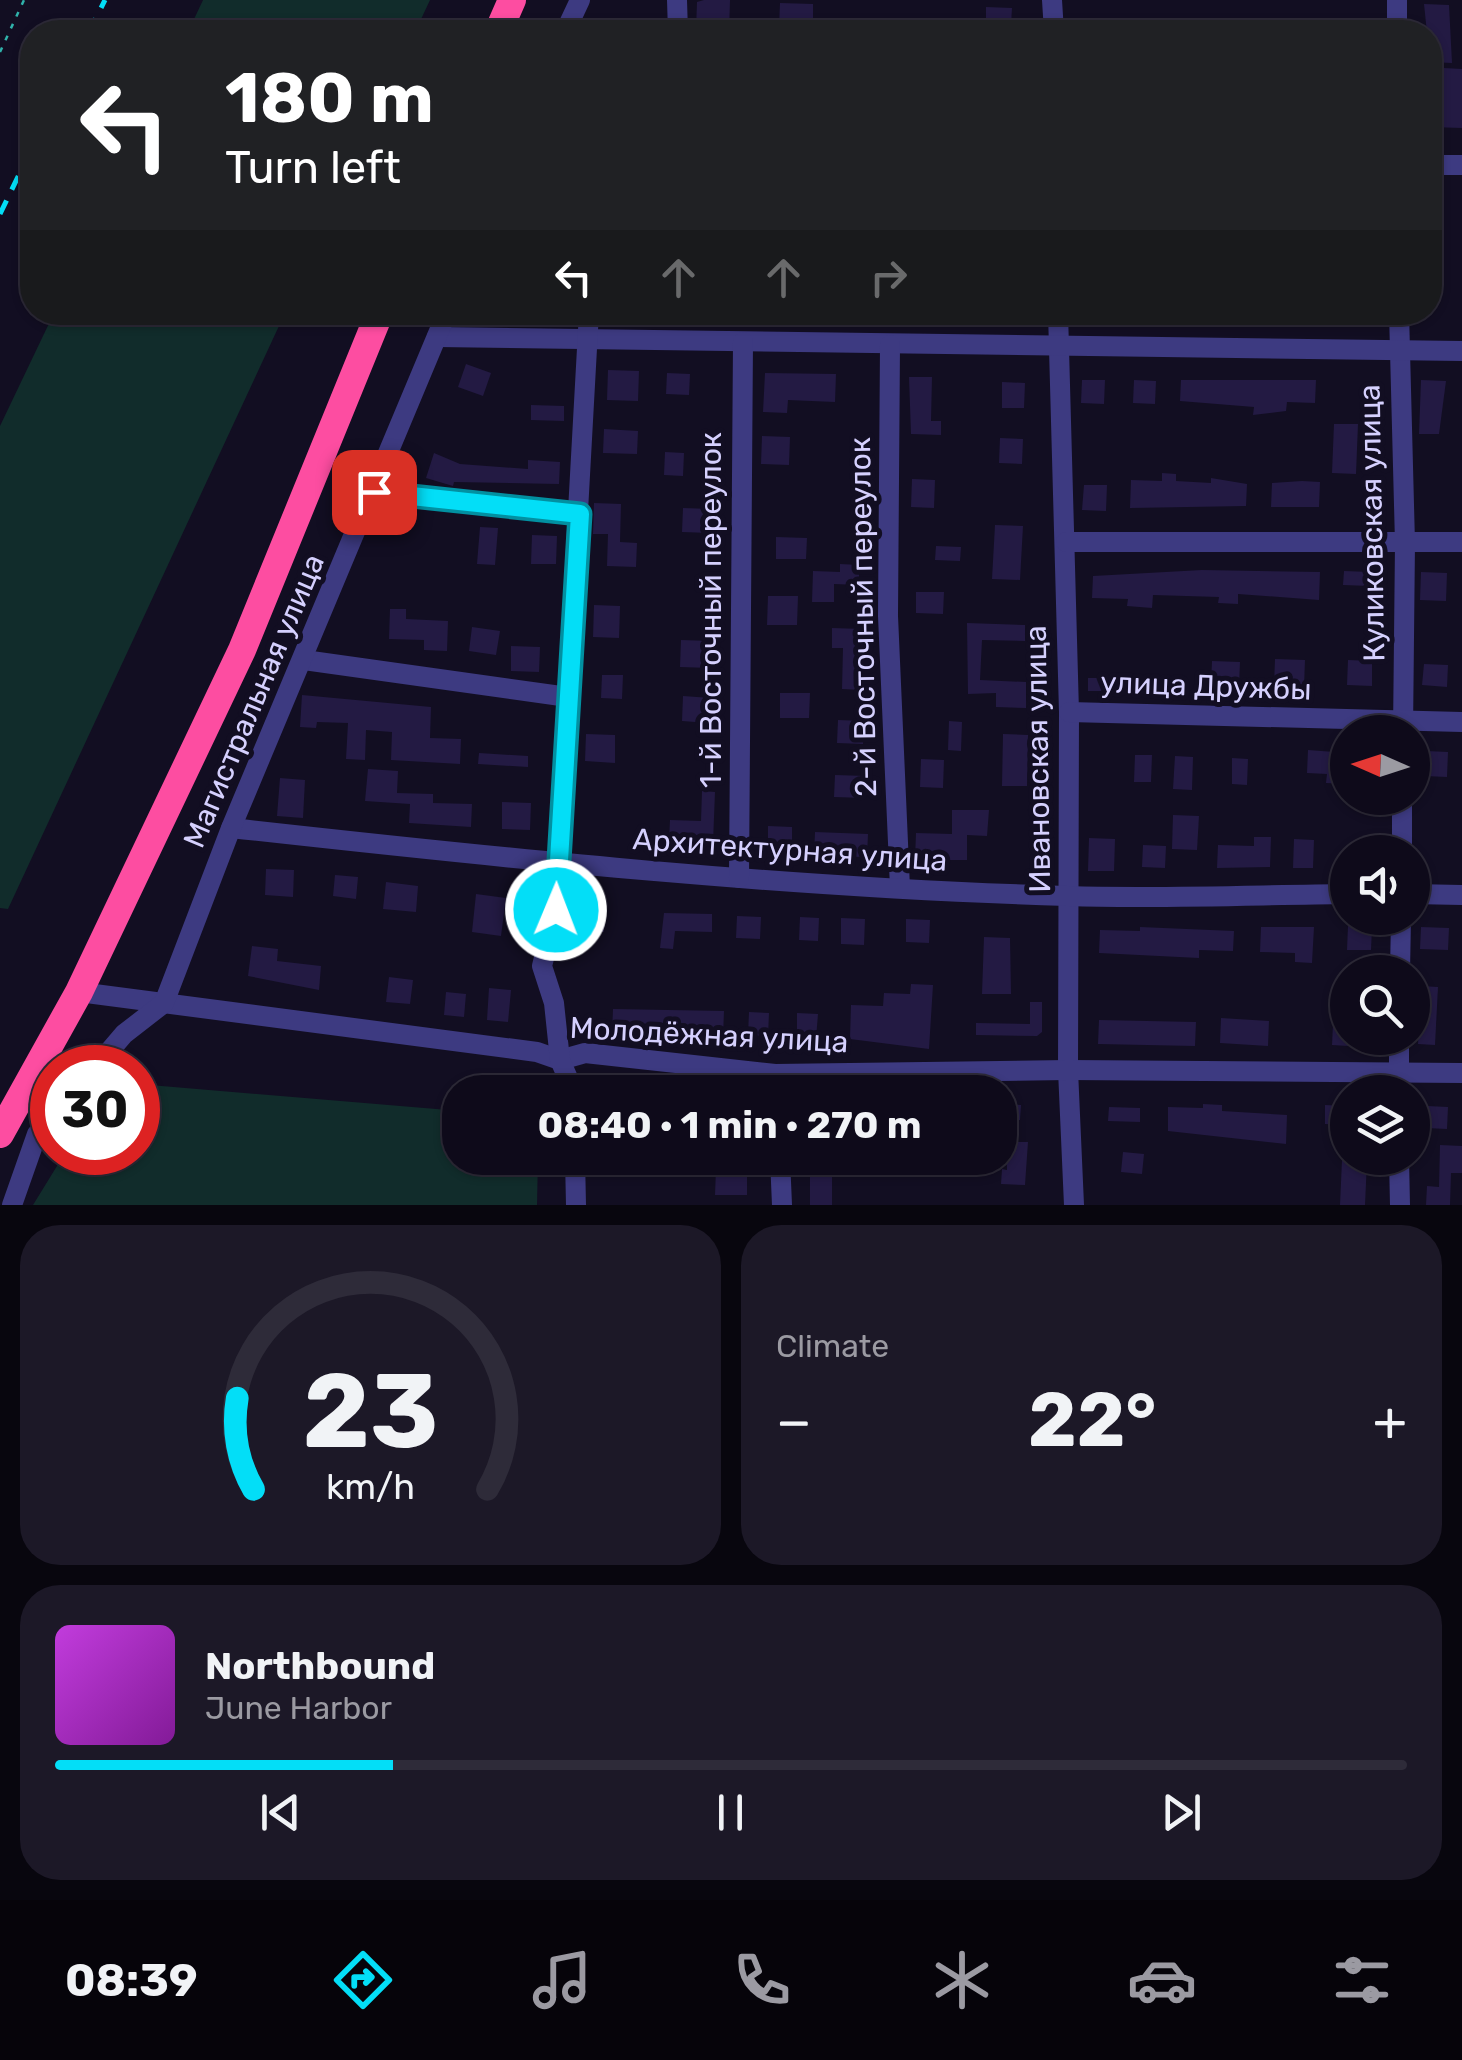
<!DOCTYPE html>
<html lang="en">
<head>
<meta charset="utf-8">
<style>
	body { margin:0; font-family:Rubik,sans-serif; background:#1c1827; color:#f1f3f6; height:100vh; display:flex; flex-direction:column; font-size:38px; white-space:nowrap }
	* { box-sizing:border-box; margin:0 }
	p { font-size:32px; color:#9b9aa2 }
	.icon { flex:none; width:55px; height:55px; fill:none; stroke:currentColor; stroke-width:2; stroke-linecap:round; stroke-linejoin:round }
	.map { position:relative; height:1205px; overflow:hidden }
	.details { display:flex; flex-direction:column; gap:20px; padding:20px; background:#08060e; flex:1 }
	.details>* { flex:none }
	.guide { position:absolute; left:20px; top:20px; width:1422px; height:305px; border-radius:40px; box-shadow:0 2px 8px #0004,0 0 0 2px #2e2b39; background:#202124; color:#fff; overflow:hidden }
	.needle { width:65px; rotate:273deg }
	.tools { position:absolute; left:1330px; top:715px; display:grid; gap:20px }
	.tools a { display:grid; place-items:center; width:100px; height:100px; border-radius:50%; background:#0e0a1a; box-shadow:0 2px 8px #0004,0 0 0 2px #2e2b39; font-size:50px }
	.speed { position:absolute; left:30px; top:1045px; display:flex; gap:20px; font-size:50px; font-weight:700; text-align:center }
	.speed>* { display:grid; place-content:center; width:130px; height:130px; border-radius:50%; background:#0e0a1a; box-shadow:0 2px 8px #0004,0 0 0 2px #2e2b39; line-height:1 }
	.speed .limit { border:15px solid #d22; background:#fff; color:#111 }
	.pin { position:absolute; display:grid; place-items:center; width:85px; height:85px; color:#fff; margin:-42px; border-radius:20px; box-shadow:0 5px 15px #0006 }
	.me { position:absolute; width:110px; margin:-55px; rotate:1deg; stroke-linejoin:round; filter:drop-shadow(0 0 8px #0008) }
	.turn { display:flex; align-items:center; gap:35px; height:210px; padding:0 40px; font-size:45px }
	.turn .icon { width:130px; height:130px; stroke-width:2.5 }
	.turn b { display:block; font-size:70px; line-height:85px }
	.lanes { display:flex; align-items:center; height:95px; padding:0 40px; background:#0003; justify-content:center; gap:50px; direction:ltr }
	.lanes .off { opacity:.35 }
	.big { font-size:75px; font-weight:700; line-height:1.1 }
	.details .widget { flex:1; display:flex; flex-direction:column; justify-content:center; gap:15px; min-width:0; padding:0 35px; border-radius:40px; background:#1c1827 }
	.details .dial { align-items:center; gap:0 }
	.dial svg { height:260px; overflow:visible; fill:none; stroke:#2e2b39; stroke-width:7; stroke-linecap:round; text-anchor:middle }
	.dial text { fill:#f1f3f6; stroke:none }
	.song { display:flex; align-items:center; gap:30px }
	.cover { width:120px; height:120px; border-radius:15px; background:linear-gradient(135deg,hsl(290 70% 55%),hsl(290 70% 35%)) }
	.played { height:10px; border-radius:5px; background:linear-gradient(90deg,#03def7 25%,#2e2b39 25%) }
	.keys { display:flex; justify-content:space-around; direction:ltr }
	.heat { display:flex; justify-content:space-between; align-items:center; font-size:55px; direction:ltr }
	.details .tiles { flex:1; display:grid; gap:20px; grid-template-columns:1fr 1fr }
	.widget:last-child { grid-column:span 2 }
	.trip { position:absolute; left:442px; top:1075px; width:575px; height:100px; border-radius:40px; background:#0e0a1a; box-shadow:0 2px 8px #0004,0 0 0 2px #2e2b39; font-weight:700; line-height:100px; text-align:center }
	.menu { display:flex; height:160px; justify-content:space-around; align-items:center; background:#06040a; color:#9b9aa2 }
	.menu .icon { width:70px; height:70px }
	.menu .current { color:#03def7 }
	.menu b { font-size:45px; color:#f1f3f6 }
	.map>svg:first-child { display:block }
	.green { fill:#112c2b }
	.building { fill:#231a43 }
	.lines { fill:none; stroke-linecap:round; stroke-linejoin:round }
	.path { stroke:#30b2ab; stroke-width:2.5; stroke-dasharray:5 8; stroke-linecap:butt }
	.minor { stroke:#3d3a81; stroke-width:20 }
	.highway { stroke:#fd4da1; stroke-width:28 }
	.rail { stroke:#03def7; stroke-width:5; stroke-dasharray:15 12; stroke-linecap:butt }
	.route-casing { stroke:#0290a1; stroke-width:25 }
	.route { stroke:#03def7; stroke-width:18 }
	.labels { text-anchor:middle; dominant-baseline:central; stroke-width:10; stroke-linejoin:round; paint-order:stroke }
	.street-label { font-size:30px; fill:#d5d0fe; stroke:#120e22 }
</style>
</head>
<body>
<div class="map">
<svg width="1462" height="1205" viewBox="0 0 1462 1205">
	<rect width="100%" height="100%" fill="#120e22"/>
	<g class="green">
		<path d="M203,0h227l-15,32h-227z"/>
		<path d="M54,313h231l-277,596 -8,-1v-482z"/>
		<path d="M138,1084l322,27v47h78l-1,47h-504l32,-52 73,-1z"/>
	</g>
	<g class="building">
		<path d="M704,0h26l-1,32 -33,-1 1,-29z"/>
		<path d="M780,3l33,1v24l-34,-1z"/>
		<path d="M1424,4l25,1 3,58 -22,-1z"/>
		<path d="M986,7l26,1 -1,17 -25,-1z"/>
		<path d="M1444,68l18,1v59l-32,-1v-25h12z"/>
		<path d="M1430,195l14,1 -1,28h-13z"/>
		<path d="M466,364l25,9 -8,23 -25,-9z"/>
		<path d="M608,370l31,1 -1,30 -31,-1z"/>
		<path d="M667,373l23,1 -1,21 -23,-1z"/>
		<path d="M765,373l71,1 -1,28 -47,-2 -1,13 -24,-1z"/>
		<path d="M909,377h23l-1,44h10v14l-30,-1z"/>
		<path d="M1082,380h23l-1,24 -23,-1z"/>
		<path d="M1134,380l22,1 -1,23 -22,-1z"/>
		<path d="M1181,380h135l-1,23 -28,-1 -1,9 -33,4 1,-8 -74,-6z"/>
		<path d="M1421,380l25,1 -7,53h-20z"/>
		<path d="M1002,382l23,1 -1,25h-22z"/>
		<path d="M531,405l33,1v15l-33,-1z"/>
		<path d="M1334,424h24l-2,50 -24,-1z"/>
		<path d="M604,429l34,2 -1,23 -34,-1z"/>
		<path d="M762,436l28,1 -1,28 -28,-1z"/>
		<path d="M1000,438l23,1 -1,25 -23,-1z"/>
		<path d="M665,452l19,1 -1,23 -19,-1z"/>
		<path d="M434,453l26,11 68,5v-9l32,2 -1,22 -105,-2 -1,4 -27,-8z"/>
		<path d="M1162,473l14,1v7l35,2v-5l36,6 -1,22 -116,2 1,-28 31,1z"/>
		<path d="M912,479l23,1 -1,28 -23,-1z"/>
		<path d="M1302,481l18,1 -1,25h-48l1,-24z"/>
		<path d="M1084,485h23l-1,26 -24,-1z"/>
		<path d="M594,503l27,1 -1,38 17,1 -1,24 -29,-1 1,-32h-15z"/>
		<path d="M683,508l28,1 -1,24 -28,-1z"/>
		<path d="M995,525l28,1 -3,54 -28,-1z"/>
		<path d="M480,527l18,1 -3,37 -18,-1z"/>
		<path d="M532,535l25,1 -1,28h-25z"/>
		<path d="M776,537l31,1 -1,21h-30z"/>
		<path d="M936,546l25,1 -1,14 -25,-1z"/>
		<path d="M840,564l19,1v20l-25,-1v18h-22l1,-31 27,1z"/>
		<path d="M1202,570l118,2 -1,28 -81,-6v10l-20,-1 1,-6 -66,-2 -1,13 -25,-2 1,-7 -36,-1 1,-22z"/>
		<path d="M1344,571l26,1v14l-27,-1z"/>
		<path d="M1421,572l26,1 -1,28 -26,-1z"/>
		<path d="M916,592h28l-1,22 -27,-1z"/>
		<path d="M768,596h30l-1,29h-30z"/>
		<path d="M594,605l26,1 -1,32 -26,-1z"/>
		<path d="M390,609h16v10l42,2 -1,30 -23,-1v-10l-35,-1z"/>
		<path d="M967,623l58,2v16l-43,-1 -2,40 46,2v26l-30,-1v-14l-28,1z"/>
		<path d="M472,627l28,4 -4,24 -27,-4z"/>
		<path d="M832,628l30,1v61l-20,-1 1,-41h-11z"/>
		<path d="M681,640l30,1 -1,27 -30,-1z"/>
		<path d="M511,646l29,1 -1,25 -28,-1z"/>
		<path d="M1275,659l30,1 -1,27 -30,-1z"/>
		<path d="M1348,660l24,1v25l-25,-1z"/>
		<path d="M1212,661l28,1 -1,24 -28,-1z"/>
		<path d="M1424,664l24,1 -1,22 -25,-2z"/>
		<path d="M602,675h21l-1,24 -21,-1z"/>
		<rect x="1088" y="678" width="29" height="13"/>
		<path d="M780,693h30l-1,25h-29z"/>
		<path d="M302,695l129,12 -1,31 31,1 -1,25 -69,-4 1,-28 -26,-2 -1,30 -19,-1 2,-36 -31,-1 -1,6 -16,-1z"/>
		<path d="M683,696l28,2 -2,25 -27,-2z"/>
		<path d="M838,720l26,1 -1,23 -26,-1z"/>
		<path d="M949,721l13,1 -1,29 -13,-1z"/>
		<path d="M586,734l29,1v28l-30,-2z"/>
		<path d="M1003,734l25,1 -1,51h-25z"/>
		<path d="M1308,750l40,3v31l-22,-1 1,-9 -20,-1z"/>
		<path d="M1426,751l22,1 -1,25 -22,-1z"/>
		<path d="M479,753l49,3v11l-50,-3z"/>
		<path d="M1135,755h17l-1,27h-17z"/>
		<path d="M1175,756l18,1 -1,33 -19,-1z"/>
		<path d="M1232,758l16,1 -1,26 -15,-1z"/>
		<path d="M921,759l23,1 -1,28 -23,-1z"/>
		<path d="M368,769l30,2 -1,22 36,1v9l39,1 -1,23 -62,-4 1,-19 -45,-3z"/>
		<path d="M835,775l31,1 -1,22 -31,-1z"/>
		<path d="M280,778l25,2 -2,38 -26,-2z"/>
		<path d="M702,791l13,1 -2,51 -44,-2 1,-21 31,1z"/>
		<path d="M502,802l29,1 -1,27 -28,-1z"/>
		<path d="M952,810h37l-2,26 -20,-1v25h-52l1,-27 36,1z"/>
		<path d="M1173,815l26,1 -2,34 -25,-1z"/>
		<path d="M768,826l24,1v26l-24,-1z"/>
		<path d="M815,832l53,2 -1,23 -53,-1z"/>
		<path d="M1254,837h17l-1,30 -53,1 1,-23 36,1z"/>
		<path d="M1089,838l26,1 -1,32h-26z"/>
		<path d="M1294,839l20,1 -1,28h-20z"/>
		<path d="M1143,845l23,1 -1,22 -23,-1z"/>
		<path d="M266,869l28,1 -1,27 -28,-2z"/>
		<path d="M335,875l23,2 -2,22 -23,-3z"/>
		<path d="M386,882l32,4 -2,26 -33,-3z"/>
		<path d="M476,894l30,4 -5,38 -29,-4z"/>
		<path d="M574,903l31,1 -1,28 -31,-1z"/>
		<path d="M664,913l48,1v18l-37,-1 -2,18 -13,-1z"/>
		<path d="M737,916l24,1 -1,22 -24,-1z"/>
		<path d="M800,917l19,1 -1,23 -19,-1z"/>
		<path d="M841,918l24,1 -1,26 -23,-1z"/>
		<path d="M906,919l24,1 -1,23 -23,-1z"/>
		<path d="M1348,926l24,1 -1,23h-24z"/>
		<path d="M1140,927l94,4 -1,20 -34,-1v8l-100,-5 1,-23 40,1z"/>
		<path d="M1261,927h53l-2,36 -17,-1v-9l-35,-1z"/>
		<path d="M1421,927l28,1 -1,22 -28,-1z"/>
		<path d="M984,937l26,1 1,56h-29z"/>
		<path d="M252,946l26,3 -1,12 44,5 -2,24 -71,-14z"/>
		<path d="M389,977l24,3 -3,24 -24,-2z"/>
		<path d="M911,984l22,1 -4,64 -79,-10 1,-34 32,1 1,-13 26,1z"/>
		<path d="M1421,986l17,1 -3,58 -17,-1z"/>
		<path d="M489,988l22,2 -3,32 -21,-2z"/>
		<path d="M446,992l20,2 -2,23 -20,-2z"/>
		<path d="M1030,1002h12v30l-5,4 -61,-1v-12l54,1z"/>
		<path d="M613,1009l111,2 -1,26 -111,-2z"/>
		<path d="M749,1012l20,1 -1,23 -20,-1z"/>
		<path d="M797,1013l21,1 -2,25 -19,-1z"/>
		<path d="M1221,1018l48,3 -1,25 -48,-3z"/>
		<path d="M1099,1020l97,2 -1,24 -97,-2z"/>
		<path d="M1333,1024h15v22l-16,-1z"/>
		<path d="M1000,1104l21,1 -1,15h-20z"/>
		<path d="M1203,1104l19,1v6l65,4 -1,29 -118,-13v-24l35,1z"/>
		<path d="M1325,1105l19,1 -1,19 -18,-1z"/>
		<path d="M1427,1106l21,1 -1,22 -21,-1z"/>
		<path d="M1109,1107l31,1v14l-32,-1z"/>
		<path d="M1007,1142h21l-3,43 -24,-1 1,-15 5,1z"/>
		<path d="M1440,1145l22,1v27h-11l-1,32h-24l1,-19 12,1z"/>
		<path d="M1123,1152l21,2 -2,20 -21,-2z"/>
		<path d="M1342,1160l25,1 -2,44h-25z"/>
		<path d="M716,1169h31v26h-32z"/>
		<rect x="810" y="1177" width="22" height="28"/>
	</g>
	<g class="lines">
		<path class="path" d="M0,52l24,-52"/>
		<g class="minor">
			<path d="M677,0l1,32"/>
			<path d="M1052,0l2,32"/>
			<path d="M565,32l15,-32"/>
			<path d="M1397,32v-32"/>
			<path d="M1430,165h32"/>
			<path d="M1058,312l11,400 -1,358 6,135"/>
			<path d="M1399,312l6,231 -2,189"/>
			<path d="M437,337l1025,14"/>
			<path d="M890,345l-2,271 12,272"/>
			<path d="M374,492l206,22"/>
			<path d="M1066,542h396"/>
			<path d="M304,660l264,37"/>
			<path d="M1069,712l393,10"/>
			<path d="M231,828c278,31 557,60 837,68 93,3 186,-1 280,-2"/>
			<path d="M1402,852v-54"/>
			<path d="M739,878l4,-536"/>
			<path d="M1412,894l50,1"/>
			<path d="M1400,972l1,-54"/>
			<path d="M79,992l458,60 23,8 25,-7 190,21 293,-4 394,3"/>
			<path d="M95,1068l29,-34 40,-31 67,-175 216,-516"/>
			<path d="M574,1092l-14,-32 -6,-57 -12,-37 14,-56 33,-598"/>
			<path d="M1399,1092v-54"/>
			<path d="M575,1158l1,47"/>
			<path d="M780,1158l2,47"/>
			<path d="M1399,1158l1,47"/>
			<path d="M12,1205l25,-71 15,-17"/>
		</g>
		<g class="highway">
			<path d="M498,32l14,-32"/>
			<path d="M0,1134l79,-142 163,-342 138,-338"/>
		</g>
		<g class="rail">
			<path d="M89,32l16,-32"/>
			<path d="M0,214l32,-66"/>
		</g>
	</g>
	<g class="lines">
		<defs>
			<path id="route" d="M374,492l206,22 -24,396"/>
		</defs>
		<use href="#route" class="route-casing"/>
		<use href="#route" class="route"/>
	</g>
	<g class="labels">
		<g class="street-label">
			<text transform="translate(1372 523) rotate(-91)">Куликовская улица</text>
			<text transform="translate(711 610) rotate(-90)">1-й Восточный переулок</text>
			<text transform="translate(863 617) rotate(-91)">2-й Восточный переулок</text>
			<text transform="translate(1206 686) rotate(2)">улица Дружбы</text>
			<text transform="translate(254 701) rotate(-67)">Магистральная улица</text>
			<text transform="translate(1038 759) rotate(-91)">Ивановская улица</text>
			<text transform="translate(790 850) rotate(4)">Архитектурная улица</text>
			<text transform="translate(709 1035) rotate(3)">Молодёжная улица</text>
		</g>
	</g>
</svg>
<div class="tools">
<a><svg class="needle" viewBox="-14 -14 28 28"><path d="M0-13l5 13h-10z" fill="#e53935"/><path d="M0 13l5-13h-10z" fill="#9b9aa2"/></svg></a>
<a><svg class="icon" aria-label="sound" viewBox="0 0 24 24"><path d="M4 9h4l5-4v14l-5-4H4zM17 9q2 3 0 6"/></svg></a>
<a><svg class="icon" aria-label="search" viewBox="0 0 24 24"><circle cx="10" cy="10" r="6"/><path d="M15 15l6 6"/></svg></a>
<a><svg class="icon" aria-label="layers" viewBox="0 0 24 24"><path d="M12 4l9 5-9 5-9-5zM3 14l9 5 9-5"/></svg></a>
</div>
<div class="speed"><div class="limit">30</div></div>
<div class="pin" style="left:374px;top:492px;background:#d93025"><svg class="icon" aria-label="arrive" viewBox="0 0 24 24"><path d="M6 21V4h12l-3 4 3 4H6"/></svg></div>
<svg class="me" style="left:556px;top:910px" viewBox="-20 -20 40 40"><circle r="17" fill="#03def7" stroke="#fff" stroke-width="3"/><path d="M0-11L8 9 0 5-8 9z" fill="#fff"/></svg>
<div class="trip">08:40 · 1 min · 270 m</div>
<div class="guide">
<div class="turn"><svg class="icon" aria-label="left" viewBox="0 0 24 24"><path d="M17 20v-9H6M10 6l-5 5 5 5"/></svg><div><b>180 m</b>Turn left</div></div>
<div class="lanes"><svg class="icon" aria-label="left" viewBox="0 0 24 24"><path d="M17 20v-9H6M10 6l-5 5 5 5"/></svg><svg class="icon off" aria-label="ahead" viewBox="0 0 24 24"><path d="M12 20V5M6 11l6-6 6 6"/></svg><svg class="icon off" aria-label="ahead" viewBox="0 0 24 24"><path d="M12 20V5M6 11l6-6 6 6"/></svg><svg class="icon off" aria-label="right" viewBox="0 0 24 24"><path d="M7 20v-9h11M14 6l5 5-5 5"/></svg></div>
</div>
</div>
<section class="details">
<div class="tiles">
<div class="widget dial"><svg viewBox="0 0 100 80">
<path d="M14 69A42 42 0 1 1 86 69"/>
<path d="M14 69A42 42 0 0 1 9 41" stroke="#03def7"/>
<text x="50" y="56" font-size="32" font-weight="700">23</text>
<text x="50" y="72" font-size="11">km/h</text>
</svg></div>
<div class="widget"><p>Climate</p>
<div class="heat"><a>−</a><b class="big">22°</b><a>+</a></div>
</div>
<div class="widget">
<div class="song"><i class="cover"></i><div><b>Northbound</b><p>June Harbor</p></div></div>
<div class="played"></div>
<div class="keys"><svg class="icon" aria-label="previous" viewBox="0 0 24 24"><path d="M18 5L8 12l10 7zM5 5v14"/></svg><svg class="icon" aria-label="pause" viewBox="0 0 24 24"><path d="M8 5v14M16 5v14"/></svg><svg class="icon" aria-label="next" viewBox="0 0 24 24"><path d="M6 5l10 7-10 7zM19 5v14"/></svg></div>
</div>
</div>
</section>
<nav class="menu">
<b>08:39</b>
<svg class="icon current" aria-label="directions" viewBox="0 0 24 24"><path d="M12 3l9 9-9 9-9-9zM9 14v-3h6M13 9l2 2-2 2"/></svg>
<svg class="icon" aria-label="music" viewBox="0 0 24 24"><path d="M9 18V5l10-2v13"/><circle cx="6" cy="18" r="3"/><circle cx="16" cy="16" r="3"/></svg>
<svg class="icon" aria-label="phone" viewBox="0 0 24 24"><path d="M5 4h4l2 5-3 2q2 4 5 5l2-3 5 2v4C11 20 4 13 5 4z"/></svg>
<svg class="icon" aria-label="climate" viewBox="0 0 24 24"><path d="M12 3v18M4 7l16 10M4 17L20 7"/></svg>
<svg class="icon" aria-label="car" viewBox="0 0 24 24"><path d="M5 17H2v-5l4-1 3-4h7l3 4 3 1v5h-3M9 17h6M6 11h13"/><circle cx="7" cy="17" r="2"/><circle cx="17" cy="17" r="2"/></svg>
<svg class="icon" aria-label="filters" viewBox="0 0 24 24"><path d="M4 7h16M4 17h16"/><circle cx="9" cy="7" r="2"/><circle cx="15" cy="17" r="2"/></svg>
</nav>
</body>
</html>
